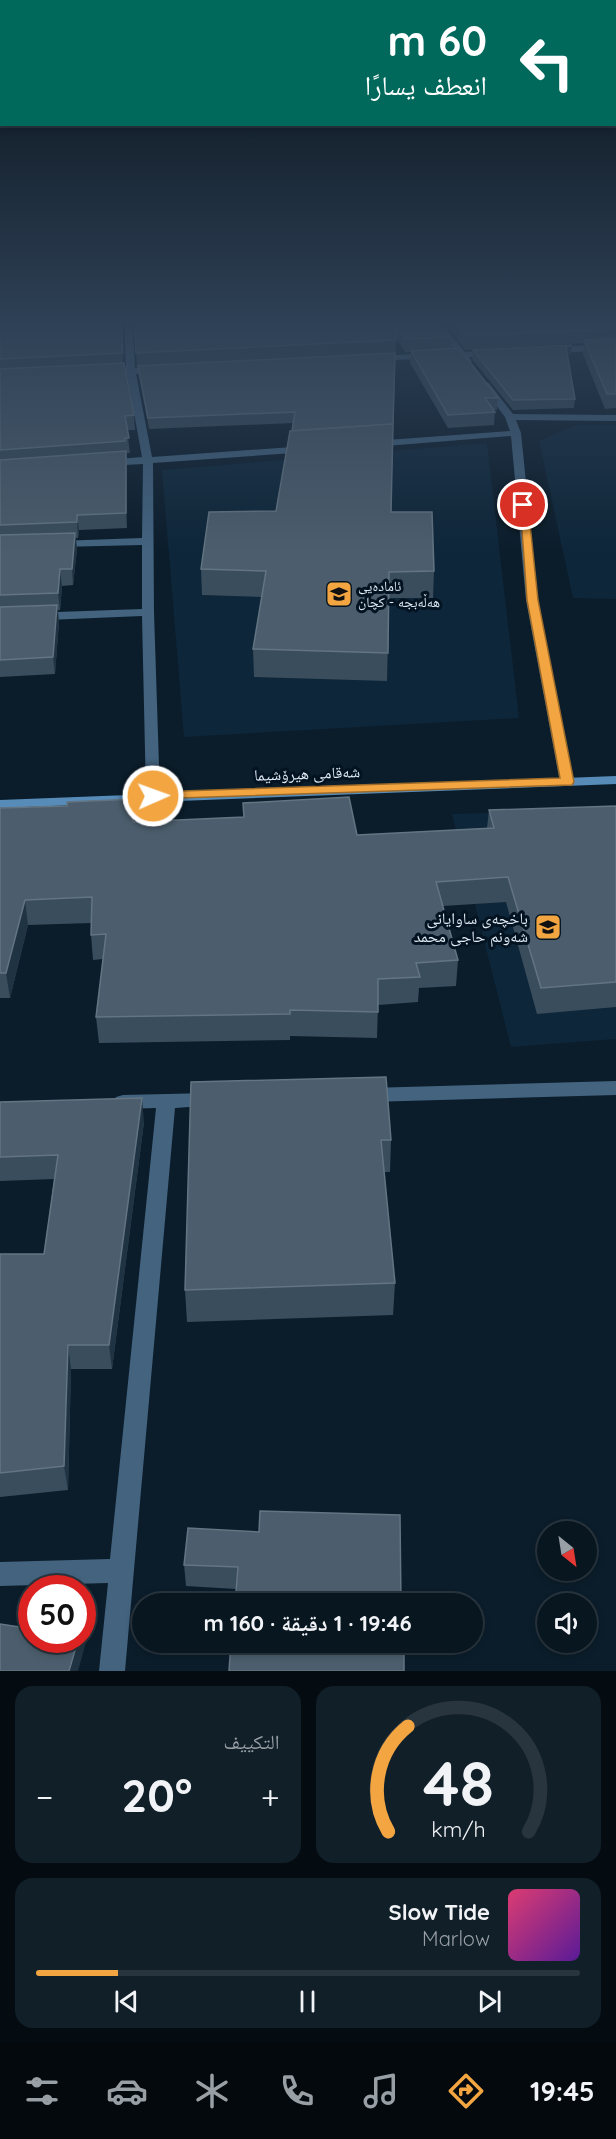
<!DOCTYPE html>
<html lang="ar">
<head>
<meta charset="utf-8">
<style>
	body { margin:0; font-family:Quicksand,"Noto Naskh Arabic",sans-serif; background:#111f29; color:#f1f3f6; direction:rtl; height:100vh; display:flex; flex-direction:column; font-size:22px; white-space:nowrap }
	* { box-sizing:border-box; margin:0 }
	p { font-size:20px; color:#989fa5 }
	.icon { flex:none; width:33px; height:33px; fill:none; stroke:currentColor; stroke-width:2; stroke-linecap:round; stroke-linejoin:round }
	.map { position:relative; height:1671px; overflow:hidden; direction:ltr }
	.panel { display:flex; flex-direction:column; gap:15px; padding:15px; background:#040c12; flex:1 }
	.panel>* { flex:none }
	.guide { position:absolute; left:0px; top:0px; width:616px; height:126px; box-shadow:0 3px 9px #0003,0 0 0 2px #29353e; direction:rtl; background:#00695c; color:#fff; overflow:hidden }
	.needle { width:39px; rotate:150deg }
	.fabs { position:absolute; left:537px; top:1521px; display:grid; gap:12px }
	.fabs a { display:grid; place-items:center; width:60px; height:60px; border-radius:50%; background:#081620; box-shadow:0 3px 9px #0003,0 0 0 2px #29353e; font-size:30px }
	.speed { position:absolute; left:18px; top:1575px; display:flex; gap:12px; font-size:30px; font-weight:700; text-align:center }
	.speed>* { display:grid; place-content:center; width:78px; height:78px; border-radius:50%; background:#081620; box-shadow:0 3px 9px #0003,0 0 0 2px #29353e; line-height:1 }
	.speed .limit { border:9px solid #d22; background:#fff; color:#111 }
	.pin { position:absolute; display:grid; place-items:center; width:51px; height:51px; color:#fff; margin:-26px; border:3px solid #fff; border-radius:50%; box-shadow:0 2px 6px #0007 }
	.me { position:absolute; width:66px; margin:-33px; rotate:88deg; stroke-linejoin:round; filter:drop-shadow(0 0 4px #0008) }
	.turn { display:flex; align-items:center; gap:21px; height:126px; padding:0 30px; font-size:27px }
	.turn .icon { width:78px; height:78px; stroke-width:2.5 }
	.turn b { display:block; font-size:42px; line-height:51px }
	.big { font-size:45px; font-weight:800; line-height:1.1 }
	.panel .card { flex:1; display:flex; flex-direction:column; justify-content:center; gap:9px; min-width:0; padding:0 21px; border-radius:18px; background:#111f29 }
	.panel .dial { align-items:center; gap:0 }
	.dial svg { height:156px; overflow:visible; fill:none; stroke:#29353e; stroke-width:7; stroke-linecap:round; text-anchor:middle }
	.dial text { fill:#f1f3f6; stroke:none }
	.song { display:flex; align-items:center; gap:18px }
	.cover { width:72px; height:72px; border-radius:9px; background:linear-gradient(135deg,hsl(340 70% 55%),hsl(270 70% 35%)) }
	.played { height:6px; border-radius:3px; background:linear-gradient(90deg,#f2a541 15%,#29353e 15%) }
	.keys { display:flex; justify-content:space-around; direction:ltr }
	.heat { display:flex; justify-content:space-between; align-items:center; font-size:33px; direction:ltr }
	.panel .tiles { flex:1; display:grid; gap:15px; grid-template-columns:1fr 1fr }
	.card:last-child { grid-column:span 2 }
	.trip { position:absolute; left:132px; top:1593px; width:351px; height:60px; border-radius:30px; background:#081620; box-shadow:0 3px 9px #0003,0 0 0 2px #29353e; font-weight:800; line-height:60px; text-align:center; direction:rtl }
	.tabs { display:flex; height:96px; justify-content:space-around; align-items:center; background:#03090d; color:#989fa5 }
	.tabs .icon { width:42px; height:42px }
	.tabs .on { color:#f2a541 }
	.tabs b { font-size:27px; color:#f1f3f6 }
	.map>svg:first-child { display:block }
	.built { fill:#0e2639 }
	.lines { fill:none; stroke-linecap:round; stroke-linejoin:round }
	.minor { fill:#43637f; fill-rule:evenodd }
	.secondary { fill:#578cb9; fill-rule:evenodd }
	.wall { fill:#3a4d5c }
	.shaded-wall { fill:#203342 }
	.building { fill:#4c5e6d; stroke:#637482; stroke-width:1.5 }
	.route { fill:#f2a541; stroke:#9d6b2a; stroke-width:1.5 }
	.labels { text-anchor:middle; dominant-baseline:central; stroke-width:6; stroke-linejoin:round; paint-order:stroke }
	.far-poi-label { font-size:14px; fill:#dfeaf4; stroke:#031321; text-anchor:start }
	.street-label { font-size:16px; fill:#dfeaf4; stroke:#031321 }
	.poi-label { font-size:16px; fill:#dfeaf4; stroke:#031321; text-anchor:end }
</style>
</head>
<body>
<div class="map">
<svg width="616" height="1671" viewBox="0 0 616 1671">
	<rect width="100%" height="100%" fill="#0b1d2b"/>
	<g class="built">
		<path d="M576,425h40v174l-43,-1 -34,-157z"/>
		<path d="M487,443l32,275 -335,19 -22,-267z"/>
		<path d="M616,809v230l-105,8 -59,-233z"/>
	</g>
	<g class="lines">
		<g class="minor">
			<path d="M124,319h8l3,49 23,-1 4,3 -4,3 -22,1 16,83 155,-11 5,3 -5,3 -154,11 1,149 6,184 -7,4 -7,-4 -4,-180 -142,6v-8l142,-5v-64l-84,2 -6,-3 6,-3 84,-3 1,-74 -36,2 -5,-3 5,-3 35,-3 -15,-83 -20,1 -4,-3 4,-3h19z"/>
			<path d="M430,319h8l27,33 28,-2 4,3 -4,3 -24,1 3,4 -4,3 -8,-7 -87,4 -1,-2 4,-3 80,-4z"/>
			<path d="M616,344v6l-63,3 -4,-3 4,-3z"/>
			<path d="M486,382l3,1 24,31 103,1v6l-100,-1 5,13 17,167 36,182 -7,4 -7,-4 -34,-182 -15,-164 -138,11 -5,-3 5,-3 137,-10 -5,-14 -24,-32z"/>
			<path d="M616,1081v14l-247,7 -7,-2 -2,-5 2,-5 7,-2z"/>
			<path d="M210,1093l7,2 2,5 -2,5 -42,3 -50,563h-26l9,-88 -108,3v-24l110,-3 46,-451 -33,1 -7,-2 -2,-5 2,-5 7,-2z"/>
		</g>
		<path class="secondary" d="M616,776v8l-616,24v-8z"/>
	</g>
	<g class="wall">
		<path d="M0,319h122l1,44 11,52 1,15h-8l3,23h-3l-1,3 1,72 -48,2 -1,8h-2l1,11 -4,36 -11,1 -2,24h-2l1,12 -4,52 -55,3z"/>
		<path d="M134,319h304l13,18v12l47,49 -1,12h-4l2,2 -1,13 -46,3 -38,-65 1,-11h-6l-9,-15 -5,175 43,59 -1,27h-44l-2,83 -133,-4 -1,-28 9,-52 -60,-2 -1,-26 75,-58 17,-88 -144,6 -10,-53 -1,-9h-1z"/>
		<path d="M441,319h175v89l-11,1 -22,-55 1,-11 -119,7z"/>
		<path d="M473,350l98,4 -4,1 8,44 -1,9 -61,2 -41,-51z"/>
		<path d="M243,803l114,32 130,-7 2,-18 127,-4v201l-79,7 -31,-112 -63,4 15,54 -2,26 -37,2 -1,14 -40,3 -1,33 -87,-2v4l-191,3 -3,-26 7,-58 -10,1 -2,-25v-12l-63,2 -18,73h-10v-190l136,14 108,-5z"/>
		<path d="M191,1082l200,58 -1,32h-6l11,111 -2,32 -206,7 -2,-32z"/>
		<path d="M0,1105l144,17 -32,247h-41l-3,121 -68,7v-243h44l10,-75 -54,2z"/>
		<path d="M400,1515l-164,74 -50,-3 -2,-21 75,-33z"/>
	</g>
	<g class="shaded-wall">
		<path d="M572,345l-1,9 -6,2 1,-9z"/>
		<path d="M126,451l1,15v62l-1,-15z"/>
		<path d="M77,515l2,15 -1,8 -1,-16z"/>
		<path d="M75,533l2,16 -4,36 -1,-16z"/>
		<path d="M60,569l2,17 -2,24 -2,-17z"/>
		<path d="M57,605l2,17 -4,52 -2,-17z"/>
		<path d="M134,799l2,24 -3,-1z"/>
		<path d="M25,900l3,25 -18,73 -4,-25z"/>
		<path d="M142,1098l2,24 -32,247 -3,-24z"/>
		<path d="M68,1345l3,24 -3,121 -4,-24z"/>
		<path d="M89,1599l3,21 -14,51h-9l9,-31h4v-18z"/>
	</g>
	<g class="building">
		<path d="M0,319h121l2,34 -123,6z"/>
		<path d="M134,319h304l13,18 -46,2 -9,-15v16l-260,13z"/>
		<path d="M452,319h164v10l-150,7z"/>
		<path d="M616,339v55h-9l-23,-54z"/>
		<path d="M572,345l-6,2 9,52 -62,1 -40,-50z"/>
		<path d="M459,348l39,50h-13l10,14 -47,3 -37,-64z"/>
		<path d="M395,353l-2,71 -101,7 3,-19 -147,6 -10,-52z"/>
		<path d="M124,363l10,52 -9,1 4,22h-4v3l-125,9v-81z"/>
		<path d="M393,424l-2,88h41l2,59 -45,1 -1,81 -135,-4 13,-78 -65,-2 8,-57 67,-1 14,-80z"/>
		<path d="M126,451v62l-49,2v7l-77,3v-65z"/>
		<path d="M75,533l-3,36h-12l-2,24 -58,2v-60z"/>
		<path d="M57,605l-4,52 -53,3v-53z"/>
		<path d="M349,797l8,38 137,-7 -5,-18 127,-4v176l-75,6 -33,-111 -72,5 22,78 -42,3 4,14 -42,2v33l-88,-2v4l-194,3 10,-83 -15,1 1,-38 -67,3 -19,73h-6v-165l67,-2v-4l67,-3 -1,23 111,-5 -1,-14z"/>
		<path d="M386,1077l5,63h-10l14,143 -210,7 6,-208z"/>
		<path d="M142,1098l-33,247h-41l-4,121 -64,7v-219h44l14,-99 -58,2v-55z"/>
		<path d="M260,1511l140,4 1,89h-166l3,-37 -54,-2 4,-37 71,4z"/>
		<path d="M82,1599h7l-7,23z"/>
		<path d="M0,1624l32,5v11h46l-9,31h-69z"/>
		<path d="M231,1642h173v29h-175z"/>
	</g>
	<linearGradient id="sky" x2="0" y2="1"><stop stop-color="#061018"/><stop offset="0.58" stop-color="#2e4055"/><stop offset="1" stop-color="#2e4055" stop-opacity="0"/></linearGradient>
	<rect width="616" height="553" fill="url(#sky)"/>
	<path class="route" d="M520,503l8,2 10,95 36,182 -2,3 -424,14 -2,-3 2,-3 5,-1 407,-14 -33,-178z"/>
	<defs>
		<symbol id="school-square" viewBox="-11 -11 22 22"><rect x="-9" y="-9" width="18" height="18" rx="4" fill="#f2a541" stroke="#031321"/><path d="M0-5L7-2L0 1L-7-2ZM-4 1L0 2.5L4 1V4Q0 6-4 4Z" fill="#111"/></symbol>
	</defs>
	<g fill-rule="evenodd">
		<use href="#school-square" x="324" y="579" width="30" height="30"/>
		<use href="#school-square" x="533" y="912" width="30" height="30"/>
	</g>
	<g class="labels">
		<g class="far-poi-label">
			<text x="358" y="586">ئامادەیی<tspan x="358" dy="16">هەڵەبجە - کچان</tspan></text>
		</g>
		<g class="street-label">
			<text transform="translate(307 773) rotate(-2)">شەقامی هیرۆشیما</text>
		</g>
		<g class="poi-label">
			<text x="528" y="918">باخچە‌ی ساوایانی<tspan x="528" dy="18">شە‌ونم حاجی محمد</tspan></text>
		</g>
	</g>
</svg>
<div class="fabs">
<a><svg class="needle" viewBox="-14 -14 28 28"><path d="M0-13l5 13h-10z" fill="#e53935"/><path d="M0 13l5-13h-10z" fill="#989fa5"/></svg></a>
<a><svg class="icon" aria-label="sound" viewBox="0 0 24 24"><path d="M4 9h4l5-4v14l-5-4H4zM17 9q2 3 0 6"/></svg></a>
</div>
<div class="speed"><div class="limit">50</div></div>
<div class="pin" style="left:523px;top:505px;background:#d93025"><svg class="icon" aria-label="arrive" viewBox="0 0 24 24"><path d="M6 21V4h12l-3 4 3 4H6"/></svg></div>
<svg class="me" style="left:153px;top:796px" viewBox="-20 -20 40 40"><circle r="17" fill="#f2a541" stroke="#fff" stroke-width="3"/><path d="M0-11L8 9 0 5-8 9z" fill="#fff"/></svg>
<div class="trip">19:46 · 1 دقيقة · 160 m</div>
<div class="guide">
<div class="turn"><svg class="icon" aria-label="left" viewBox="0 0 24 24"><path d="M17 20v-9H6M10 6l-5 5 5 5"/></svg><div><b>60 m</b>انعطف يسارًا</div></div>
</div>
</div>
<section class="panel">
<div class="tiles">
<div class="card dial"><svg viewBox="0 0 100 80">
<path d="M14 69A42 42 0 1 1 86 69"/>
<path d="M14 69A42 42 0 0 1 24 15" stroke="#f2a541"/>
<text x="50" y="56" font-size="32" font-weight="700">48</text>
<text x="50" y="72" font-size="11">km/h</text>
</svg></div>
<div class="card"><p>التكييف</p>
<div class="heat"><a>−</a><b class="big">20°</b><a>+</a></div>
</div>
<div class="card">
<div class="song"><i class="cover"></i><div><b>Slow Tide</b><p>Marlow</p></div></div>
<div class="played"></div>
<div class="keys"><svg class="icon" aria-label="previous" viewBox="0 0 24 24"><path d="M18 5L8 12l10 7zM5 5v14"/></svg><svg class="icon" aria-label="pause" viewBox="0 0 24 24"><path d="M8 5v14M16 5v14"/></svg><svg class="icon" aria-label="next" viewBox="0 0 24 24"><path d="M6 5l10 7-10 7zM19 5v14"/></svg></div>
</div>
</div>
</section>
<nav class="tabs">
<b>19:45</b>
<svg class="icon on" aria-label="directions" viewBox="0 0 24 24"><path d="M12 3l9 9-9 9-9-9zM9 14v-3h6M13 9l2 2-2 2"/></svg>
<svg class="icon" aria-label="music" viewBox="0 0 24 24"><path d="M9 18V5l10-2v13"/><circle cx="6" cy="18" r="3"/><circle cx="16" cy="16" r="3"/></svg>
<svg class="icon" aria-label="phone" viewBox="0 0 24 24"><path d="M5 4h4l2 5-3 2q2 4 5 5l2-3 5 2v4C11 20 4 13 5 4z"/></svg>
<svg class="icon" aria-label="climate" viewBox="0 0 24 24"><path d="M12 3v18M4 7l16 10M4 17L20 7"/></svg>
<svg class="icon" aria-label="car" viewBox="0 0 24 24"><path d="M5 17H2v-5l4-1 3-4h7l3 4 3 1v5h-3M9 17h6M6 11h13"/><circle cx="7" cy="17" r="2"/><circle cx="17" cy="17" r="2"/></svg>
<svg class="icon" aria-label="filters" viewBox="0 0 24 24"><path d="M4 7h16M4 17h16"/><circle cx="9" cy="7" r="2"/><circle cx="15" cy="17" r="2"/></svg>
</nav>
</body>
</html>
